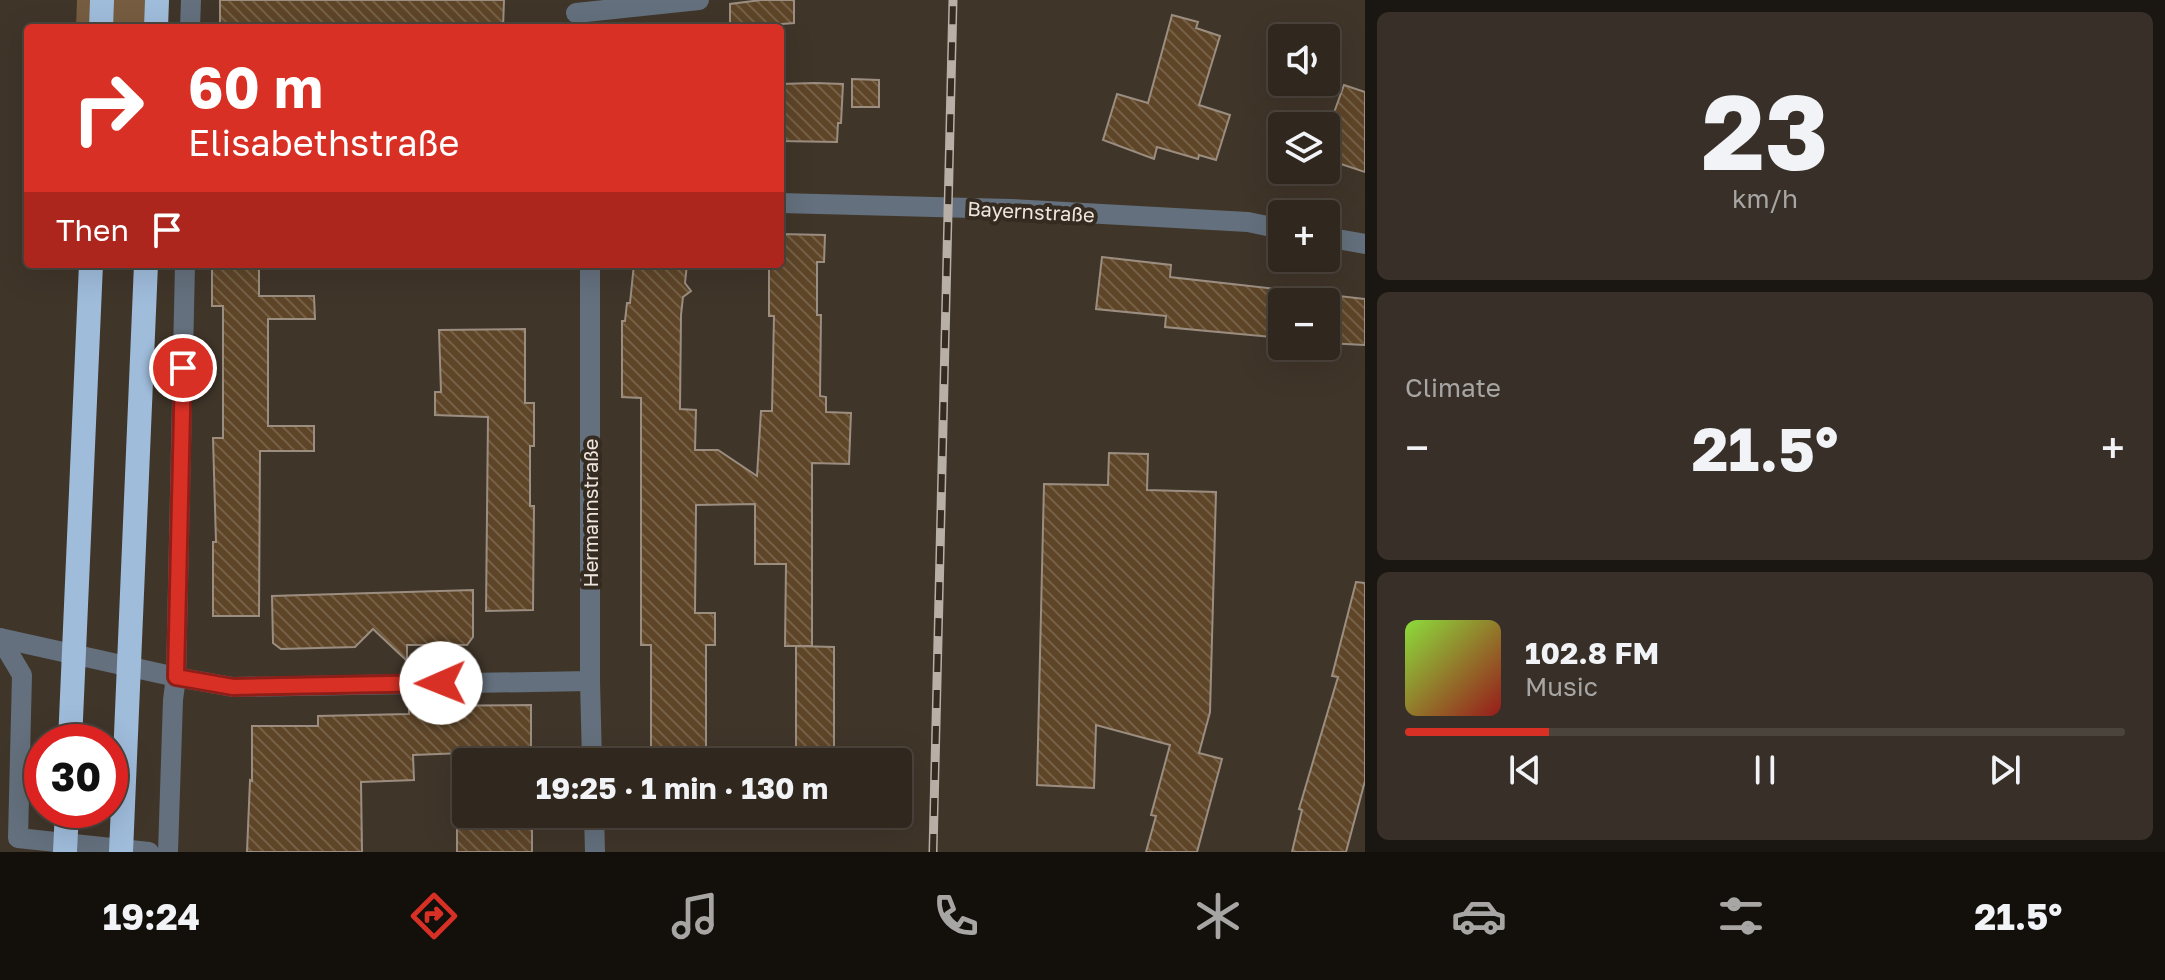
<!DOCTYPE html>
<html lang="en">
<head>
<meta charset="utf-8">
<style>
	body { margin:0; font-family:"Golos Text",sans-serif; background:#383028; color:#f1f3f6; height:100vh; display:flex; flex-direction:column; font-size:30px; white-space:nowrap }
	* { box-sizing:border-box; margin:0 }
	p { font-size:26px; color:#a8a6a4 }
	.icon { flex:none; width:44px; height:44px; fill:none; stroke:currentColor; stroke-width:2; stroke-linecap:round; stroke-linejoin:round }
	.map { position:relative; flex:1; overflow:hidden }
	.drawer { display:flex; flex-direction:column; gap:12px; padding:12px; background:#1a1611; width:800px }
	.drawer>* { flex:none }
	.guide { position:absolute; left:24px; top:24px; width:760px; height:244px; border-radius:8px; box-shadow:0 8px 32px #0002,0 0 0 2px #4b443d; background:#d93025; color:#fff; overflow:hidden }
	.fabs { position:absolute; left:1268px; top:24px; display:grid; gap:16px }
	.fabs a { display:grid; place-items:center; width:72px; height:72px; border-radius:8px; background:#30281f; box-shadow:0 8px 32px #0002,0 0 0 2px #4b443d; font-size:40px }
	.speed { position:absolute; left:24px; top:724px; display:flex; gap:16px; font-size:40px; font-weight:700; text-align:center }
	.speed>* { display:grid; place-content:center; width:104px; height:104px; border-radius:50%; background:#30281f; box-shadow:0 8px 32px #0002,0 0 0 2px #4b443d; line-height:1 }
	.speed .limit { border:12px solid #d22; background:#fff; color:#111 }
	.pin { position:absolute; display:grid; place-items:center; width:68px; height:68px; color:#fff; margin:-34px; border:4px solid #fff; border-radius:50%; box-shadow:0 2px 8px #0007 }
	.me { position:absolute; width:88px; margin:-44px; rotate:269deg; stroke-linejoin:round; filter:drop-shadow(0 0 6px #0008) }
	.turn { display:flex; align-items:center; gap:28px; height:168px; padding:0 32px; font-size:36px }
	.turn .icon { width:104px; height:104px; stroke-width:2.5 }
	.turn b { display:block; font-size:56px; line-height:68px }
	.then { display:flex; align-items:center; height:76px; padding:0 32px; background:#0003; gap:16px; font-size:30px }
	.big { font-size:60px; font-weight:700; line-height:1.1 }
	.drawer .tile { flex:1; display:flex; flex-direction:column; justify-content:center; gap:12px; min-width:0; padding:0 28px; border-radius:12px; background:#383028 }
	.drawer .dial { align-items:center; gap:0 }
	.dial b { font-size:104px; line-height:1 }
	.song { display:flex; align-items:center; gap:24px }
	.cover { width:96px; height:96px; border-radius:12px; background:linear-gradient(135deg,hsl(90 70% 55%),hsl(0 70% 35%)) }
	.played { height:8px; border-radius:4px; background:linear-gradient(90deg,#d93025 20%,#4b443d 20%) }
	.keys { display:flex; justify-content:space-around; direction:ltr }
	.heat { display:flex; justify-content:space-between; align-items:center; font-size:44px; direction:ltr }
	.trip { position:absolute; left:452px; top:748px; width:460px; height:80px; border-radius:8px; background:#30281f; box-shadow:0 8px 32px #0002,0 0 0 2px #4b443d; font-weight:700; line-height:80px; text-align:center }
	.dock { display:flex; height:128px; justify-content:space-around; align-items:center; background:#13100c; color:#a8a6a4 }
	.dock .icon { width:56px; height:56px }
	.dock .current { color:#d93025 }
	.dock b { font-size:36px; color:#f1f3f6 }
	main { display:flex; flex:1; min-height:0 }
	.map>svg:first-child { display:block }
	.pitch { fill:#765c40 }
	.building { fill:url(#building-back-hatch); stroke:#9b8e81; stroke-width:2 }
	.lines { fill:none; stroke-linecap:round; stroke-linejoin:round }
	.minor { stroke:#64707d; stroke-width:20 }
	.highway { stroke:#9fbcdb; stroke-width:24 }
	.rail-casing { stroke:#b8afa7; stroke-width:9 }
	.rail { stroke:#362b20; stroke-width:6; stroke-dasharray:18; stroke-linecap:butt }
	.highway-bridge { stroke:#9fbcdb; stroke-width:24 }
	.route-casing { stroke:#8d1f18; stroke-width:20 }
	.route { stroke:#d93025; stroke-width:14 }
	.labels { text-anchor:middle; dominant-baseline:central; stroke-width:8; stroke-linejoin:round; paint-order:stroke }
	.street-label { font-size:20px; fill:#ede6df; stroke:#362b20 }
</style>
</head>
<body>
<main>
<div class="map">
<svg width="1365" height="852" viewBox="0 0 1365 852">
	<defs>
		<pattern id="building-back-hatch" width="6" height="6" patternUnits="userSpaceOnUse" patternTransform="scale(2)"><rect width="6" height="6" fill="#5e4528"/><path d="M-1 5l2 2M0 0l6 6M5-1l2 2" fill="none" stroke="#756047"/></pattern>
	</defs>
	<rect width="100%" height="100%" fill="#403529"/>
	<path class="pitch" d="M77,0h91l-1,28h-91z"/>
	<g class="building">
		<path d="M220,0h284l-1,28h-283z"/>
		<path d="M761,0h33v23l-64,5v-24z"/>
		<path d="M1172,15l26,7 -2,6 24,8 -21,69 31,10 -14,45 -17,-5 -1,4 -41,-12 -3,12 -51,-19 14,-46 31,9z"/>
		<path d="M852,79l27,1v27h-27z"/>
		<path d="M815,83l28,1 -2,39h-3l-1,19 -57,-1v-57z"/>
		<path d="M1344,85l21,7v80l-24,-8 -5,13 -22,-7h12v-44h-30l5,-14 30,9z"/>
		<path d="M780,234l45,1 -1,27h-7v53h4l-1,81 6,1v15l25,1 -2,51 -37,-1v183h-27l1,-82h-31v-60l-59,1 -1,108h20v32h-9v117h-55v-117h-10v-247l-19,-1v-76h3l2,-18h3l4,-39h53l-2,19 6,8 -8,6 -2,18 -1,94 16,1 -1,40h23l39,26 4,-65h11l2,-95h-5v-52h11z"/>
		<path d="M1102,257l69,8 -1,12 195,22v46l-39,-2v-41h-44v36l-117,-11 1,-11 -70,-7z"/>
		<path d="M212,264h47v32h55l1,23h-47v107h46v25h-54l-1,165h-46v-74h3l-3,-104h10v-132h-11z"/>
		<path d="M525,329v74h9v43h-4v60h4l-1,104 -47,1 2,-194 -53,-2v-23h6l-2,-62z"/>
		<path d="M1109,453l39,1 -1,36 69,2 -6,220 -11,41 23,6 -25,93h-51l10,-36 -5,-1 19,-70 -74,-20 -2,63 -57,-3 7,-301 64,1z"/>
		<path d="M1356,582l9,1v198l-19,71h-54l10,-42 -3,-1 39,-132 -6,-1z"/>
		<path d="M473,590v47l-6,8h-60v16l-34,-32 -18,18 -74,2 -8,-6 -1,-47z"/>
		<path d="M796,646l38,1v115h-38z"/>
		<path d="M531,705v57h-42v-10l-76,3 1,25 -53,2 1,70h-115l3,-72 2,1v-55h66v-10l91,-2v-8z"/>
		<path d="M532,814v38h-75v-37z"/>
	</g>
	<g class="lines">
		<g class="minor">
			<path d="M576,13l123,-13"/>
			<path d="M190,28l1,-28"/>
			<path d="M780,203l231,6 237,13 34,7"/>
			<path d="M1326,237l39,7"/>
			<path d="M590,264v417l2,81"/>
			<path d="M0,638l176,39 57,10 357,-6"/>
			<path d="M0,638l22,37 -4,163 131,14"/>
			<path d="M594,814l1,38"/>
			<path d="M168,852l5,-152 3,-23 9,-413"/>
		</g>
		<g class="highway">
			<path d="M101,28l1,-28"/>
			<path d="M156,28l1,-28"/>
		</g>
		<defs>
			<path id="rail" d="M933,852l20,-852"/>
		</defs>
		<use href="#rail" class="rail-casing"/>
		<use href="#rail" class="rail"/>
		<g class="highway-bridge">
			<path d="M70,742l21,-478"/>
			<path d="M65,852l2,-42"/>
			<path d="M121,852l25,-588"/>
		</g>
	</g>
	<g class="lines">
		<defs>
			<path id="route" d="M183,368l-7,309 57,10 208,-4"/>
		</defs>
		<use href="#route" class="route-casing"/>
		<use href="#route" class="route"/>
	</g>
	<g class="labels">
		<g class="street-label">
			<text transform="translate(1031 211) rotate(3)">Bayernstraße</text>
			<text transform="translate(590 513) rotate(-90)">Hermannstraße</text>
		</g>
	</g>
</svg>
<div class="fabs">
<a><svg class="icon" aria-label="sound" viewBox="0 0 24 24"><path d="M4 9h4l5-4v14l-5-4H4zM17 9q2 3 0 6"/></svg></a>
<a><svg class="icon" aria-label="layers" viewBox="0 0 24 24"><path d="M12 4l9 5-9 5-9-5zM3 14l9 5 9-5"/></svg></a>
<a>+</a>
<a>−</a>
</div>
<div class="speed"><div class="limit">30</div></div>
<div class="pin" style="left:183px;top:368px;background:#d93025"><svg class="icon" aria-label="arrive" viewBox="0 0 24 24"><path d="M6 21V4h12l-3 4 3 4H6"/></svg></div>
<svg class="me" style="left:441px;top:683px" viewBox="-20 -20 40 40"><circle r="19" fill="#fff"/><path d="M0-13L10 11 0 6-10 11z" fill="#d93025"/></svg>
<div class="trip">19:25 · 1 min · 130 m</div>
<div class="guide">
<div class="turn"><svg class="icon" aria-label="right" viewBox="0 0 24 24"><path d="M7 20v-9h11M14 6l5 5-5 5"/></svg><div><b>60 m</b>Elisabethstraße</div></div>
<div class="then">Then<svg class="icon" aria-label="arrive" viewBox="0 0 24 24"><path d="M6 21V4h12l-3 4 3 4H6"/></svg></div>
</div>
</div>
<section class="drawer">
<div class="tile dial"><b>23</b><p>km/h</p></div>
<div class="tile"><p>Climate</p>
<div class="heat"><a>−</a><b class="big">21.5°</b><a>+</a></div>
</div>
<div class="tile">
<div class="song"><i class="cover"></i><div><b>102.8 FM</b><p>Music</p></div></div>
<div class="played"></div>
<div class="keys"><svg class="icon" aria-label="previous" viewBox="0 0 24 24"><path d="M18 5L8 12l10 7zM5 5v14"/></svg><svg class="icon" aria-label="pause" viewBox="0 0 24 24"><path d="M8 5v14M16 5v14"/></svg><svg class="icon" aria-label="next" viewBox="0 0 24 24"><path d="M6 5l10 7-10 7zM19 5v14"/></svg></div>
</div>
</section>
</main>
<nav class="dock">
<b>19:24</b>
<svg class="icon current" aria-label="directions" viewBox="0 0 24 24"><path d="M12 3l9 9-9 9-9-9zM9 14v-3h6M13 9l2 2-2 2"/></svg>
<svg class="icon" aria-label="music" viewBox="0 0 24 24"><path d="M9 18V5l10-2v13"/><circle cx="6" cy="18" r="3"/><circle cx="16" cy="16" r="3"/></svg>
<svg class="icon" aria-label="phone" viewBox="0 0 24 24"><path d="M5 4h4l2 5-3 2q2 4 5 5l2-3 5 2v4C11 20 4 13 5 4z"/></svg>
<svg class="icon" aria-label="climate" viewBox="0 0 24 24"><path d="M12 3v18M4 7l16 10M4 17L20 7"/></svg>
<svg class="icon" aria-label="car" viewBox="0 0 24 24"><path d="M5 17H2v-5l4-1 3-4h7l3 4 3 1v5h-3M9 17h6M6 11h13"/><circle cx="7" cy="17" r="2"/><circle cx="17" cy="17" r="2"/></svg>
<svg class="icon" aria-label="filters" viewBox="0 0 24 24"><path d="M4 7h16M4 17h16"/><circle cx="9" cy="7" r="2"/><circle cx="15" cy="17" r="2"/></svg>
<b>21.5°</b>
</nav>
</body>
</html>
